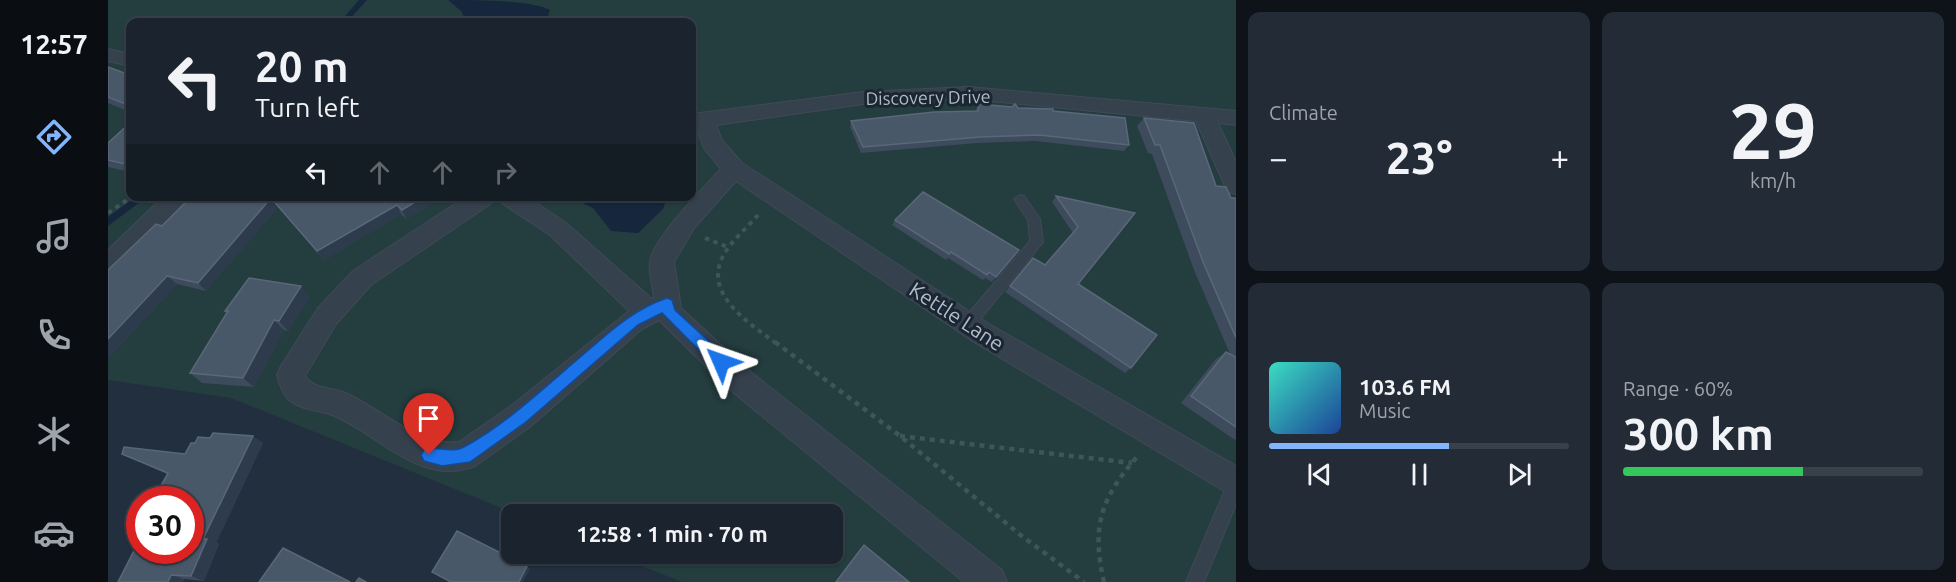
<!DOCTYPE html>
<html lang="en">
<head>
<meta charset="utf-8">
<style>
	body { margin:0; font-family:Ubuntu,sans-serif; background:#232b36; color:#f1f3f6; height:100vh; display:flex; flex-direction:column; font-size:22px; white-space:nowrap }
	* { box-sizing:border-box; margin:0 }
	p { font-size:20px; color:#9fa4aa }
	.icon { flex:none; width:33px; height:33px; fill:none; stroke:currentColor; stroke-width:2; stroke-linecap:round; stroke-linejoin:round }
	.map { position:relative; flex:1; overflow:hidden }
	.panel { display:flex; flex-direction:column; gap:12px; padding:12px; background:#0e1319; width:720px }
	.panel>* { flex:none }
	.top-card { position:absolute; left:18px; top:18px; width:570px; height:183px; border-radius:12px; box-shadow:0 2px 4px #0004,0 0 0 2px #38404a; background:#1a232e; color:#f1f3f6; overflow:hidden }
	.speed { position:absolute; left:18px; top:486px; display:flex; gap:12px; font-size:30px; font-weight:700; text-align:center }
	.speed>* { display:grid; place-content:center; width:78px; height:78px; border-radius:50%; background:#1a232e; box-shadow:0 2px 4px #0004,0 0 0 2px #38404a; line-height:1 }
	.speed .limit { border:9px solid #d22; background:#fff; color:#111 }
	.pin { position:absolute; display:grid; place-items:center; width:51px; height:51px; color:#fff; margin:-62px -26px; border-radius:50% 50% 50% 0; rotate:-45deg; box-shadow:0 0 6px #0007 }
	.pin .icon { rotate:45deg }
	.me { position:absolute; width:66px; margin:-33px; rotate:313deg; stroke-linejoin:round; filter:drop-shadow(0 0 4px #0008) }
	.turn { display:flex; align-items:center; gap:21px; height:126px; padding:0 30px; font-size:27px }
	.turn .icon { width:78px; height:78px; stroke-width:2.5 }
	.turn b { display:block; font-size:42px; line-height:51px }
	.lanes { display:flex; align-items:center; height:57px; padding:0 30px; background:#0003; justify-content:center; gap:30px; direction:ltr }
	.lanes .off { opacity:.35 }
	.big { font-size:45px; font-weight:600; line-height:1.1 }
	.panel .tile { flex:1; display:flex; flex-direction:column; justify-content:center; gap:9px; min-width:0; padding:0 21px; border-radius:12px; background:#232b36 }
	.panel .dial { align-items:center; gap:0 }
	.dial b { font-size:78px; line-height:1 }
	.song { display:flex; align-items:center; gap:18px }
	.cover { width:72px; height:72px; border-radius:9px; background:linear-gradient(135deg,hsl(170 70% 55%),hsl(220 70% 35%)) }
	.played { height:6px; border-radius:3px; background:linear-gradient(90deg,#83b5fd 60%,#38404a 60%) }
	.keys { display:flex; justify-content:space-around; direction:ltr }
	.heat { display:flex; justify-content:space-between; align-items:center; font-size:33px; direction:ltr }
	.charge { height:9px; border-radius:4px; background:linear-gradient(90deg,#34c759 60%,#38404a 0) }
	.panel .tiles { flex:1; display:grid; gap:12px; grid-template-columns:repeat(2,1fr) }
	.trip { position:absolute; left:393px; top:504px; width:342px; height:60px; border-radius:12px; background:#1a232e; box-shadow:0 2px 4px #0004,0 0 0 2px #38404a; font-weight:600; line-height:60px; text-align:center }
	main { display:flex; flex:1; min-height:0 }
	.tab-bar { display:flex; flex-direction:column; width:108px; justify-content:space-around; align-items:center; background:#0a0e12; color:#9fa4aa }
	.tab-bar .icon { width:42px; height:42px }
	.tab-bar .active { color:#83b5fd }
	.tab-bar b { font-size:27px; color:#f1f3f6 }
	.map>svg:first-child { display:block }
	.green { fill:#243d3f; fill-rule:evenodd }
	.water { fill:#15263d }
	.lines { fill:none; stroke-linecap:round; stroke-linejoin:round }
	.stream { fill:#15263d; fill-rule:evenodd }
	.lane-casing { stroke:#3f4a57; stroke-width:2 }
	.street-casing { stroke:#3f4a57; stroke-width:2 }
	.path-far1 { stroke:#3d5657; stroke-width:4; stroke-dasharray:4.5 4.5; stroke-linecap:butt }
	.path { stroke:#3d5657; stroke-width:4.5; stroke-dasharray:5 5; stroke-linecap:butt }
	.lane { fill:#36414e; fill-rule:evenodd }
	.street { fill:#36414e; fill-rule:evenodd }
	.wall { fill:#3d4b5d }
	.shaded-wall { fill:#2d3b4c }
	.building { fill:#495869; stroke:#5a6778; stroke-width:1.5 }
	.route { fill:#1a73e8; stroke:#114b97; stroke-width:1.5 }
	.labels { text-anchor:middle; dominant-baseline:central; stroke-width:6; stroke-linejoin:round; paint-order:stroke }
	.far-street-label { font-size:18px; fill:#b2bcc9; stroke:#1b2633 }
	.street-label { font-size:21px; fill:#b2bcc9; stroke:#1b2633 }
</style>
</head>
<body>
<main>
<nav class="tab-bar">
<b>12:57</b>
<svg class="icon active" aria-label="directions" viewBox="0 0 24 24"><path d="M12 3l9 9-9 9-9-9zM9 14v-3h6M13 9l2 2-2 2"/></svg>
<svg class="icon" aria-label="music" viewBox="0 0 24 24"><path d="M9 18V5l10-2v13"/><circle cx="6" cy="18" r="3"/><circle cx="16" cy="16" r="3"/></svg>
<svg class="icon" aria-label="phone" viewBox="0 0 24 24"><path d="M5 4h4l2 5-3 2q2 4 5 5l2-3 5 2v4C11 20 4 13 5 4z"/></svg>
<svg class="icon" aria-label="climate" viewBox="0 0 24 24"><path d="M12 3v18M4 7l16 10M4 17L20 7"/></svg>
<svg class="icon" aria-label="car" viewBox="0 0 24 24"><path d="M5 17H2v-5l4-1 3-4h7l3 4 3 1v5h-3M9 17h6M6 11h13"/><circle cx="7" cy="17" r="2"/><circle cx="17" cy="17" r="2"/></svg>
</nav>
<div class="map">
<svg width="1128" height="582" viewBox="0 0 1128 582">
	<rect width="100%" height="100%" fill="#222f3e"/>
	<path class="green" d="M0,0h1128v582h-554l-70,-28h220v-40h-316l-285,-116 -123,-18zM22,22h562v174h-562z"/>
	<g class="water">
		<path d="M340,0c26,0 84,0 102,10l-4,12h-79l-6,-11z"/>
		<path d="M462,197h97l-4,12 -25,24 -27,-2 -18,-23z"/>
	</g>
	<g class="lines">
		<g class="stream">
			<path d="M251,0h8l-20,22h-7z"/>
			<path d="M29,196h11l-40,30v-9z"/>
		</g>
		<defs>
			<g id="lane">
				<path d="M912,195l4,1 16,23 3,23 -70,86 -5,2 -5,-2 -2,-4 2,-4 67,-79 -2,-21 -14,-21z"/>
				<path d="M1128,476v28l-32,78h-18l44,-104z"/>
			</g>
			<g id="street">
				<path d="M0,49l22,5v12l-22,-5z"/>
				<path d="M861,87l267,24v14l-18,-2 18,39v32l-8,-2 -3,-6 -29,-65 -227,-22 -106,5 -147,21 6,15 20,23 247,161 247,142v32l-265,-158 -235,-159 -42,47 -20,34 7,46 67,62 254,200 5,12h-43l-236,-194 -69,-68 -17,9 -111,97 -56,40c-55,22 -97,-33 -143,-51 -14,-5 -31,-5 -43,-15 -7,-6 -10,-17 -12,-25l4,-9 37,-58 35,-37 114,-75h29l-3,6 -122,83 -35,39 -31,52c7,12 26,12 38,16 38,15 73,55 116,50l52,-36 118,-95 -79,-76 -50,-33 -3,-6h29l40,27 86,76 2,-1c-1,-11 -6,-27 -4,-37 4,-23 54,-74 71,-92l-17,-21 -8,-21 -4,1v-14l171,-22z"/>
				<path d="M56,196h26l-65,68 -17,7v-21z"/>
			</g>
		</defs>
		<use href="#lane" class="lane-casing"/>
		<use href="#street" class="street-casing"/>
		<g class="path-far1">
			<path d="M0,213l25,-17"/>
			<path d="M650,215c-11,13 -29,28 -36,43 -18,38 30,67 55,86"/>
			<path d="M597,238l25,10"/>
		</g>
		<g class="path">
			<path d="M667,342l125,94 123,101 61,45"/>
			<path d="M792,436l232,27"/>
			<path d="M996,582c-13,-55 -3,-84 33,-125"/>
		</g>
		<use href="#lane" class="lane"/>
		<use href="#street" class="street"/>
	</g>
	<g class="wall">
		<path d="M0,67l22,8v37l-22,-9z"/>
		<path d="M871,104l74,7 76,34 -5,6 -89,-10 -58,2 -116,10 -11,-26 1,-6 124,-10z"/>
		<path d="M1036,118l72,68 15,12h5v241l-1,1 -54,-37 35,-44 10,-7 4,2 -36,-84 -42,-116 -4,-1 -11,-27z"/>
		<path d="M22,123v49l-22,-5v-24z"/>
		<path d="M84,196h252l-38,23 -5,-5 -77,46 -46,-53 -72,84 -29,-7 -69,74 54,-132z"/>
		<path d="M948,196l79,17 -57,71 53,84 -6,5 -120,-81 28,-34 12,7 28,-32 -21,-31z"/>
		<path d="M787,220l120,35 -23,27 -7,-4 -2,2 -35,-22 -2,2 -54,-35z"/>
		<path d="M202,297l-22,34 -4,-1 -30,57 -52,-4 -12,-10 37,-60 -2,-2z"/>
		<path d="M155,443l-47,100 3,1 -15,37 -20,-2 -1,3h-65l44,-89 -4,-2 9,-17 -45,-20h63z"/>
		<path d="M756,545l45,37h-74l24,-32z"/>
	</g>
	<g class="shaded-wall">
		<path d="M317,196h19l-38,23 -4,-9z"/>
		<path d="M163,198l7,9 -72,84 -8,-8z"/>
		<path d="M289,205l4,9 -77,46 -7,-9z"/>
		<path d="M59,276l10,8 -69,74v-19z"/>
		<path d="M193,286l9,11 -22,34 -9,-10z"/>
		<path d="M166,320l10,10 -30,57 -11,-9z"/>
		<path d="M145,436l10,7 -47,100 3,1 -15,37 -13,-5 12,-37z"/>
		<path d="M419,566l3,3 -7,13h-4z"/>
		<path d="M63,575l13,4 -1,3h-15z"/>
	</g>
	<g class="building">
		<path d="M0,67l22,8v31l-22,-9z"/>
		<path d="M871,104l33,3 3,-3 3,4 35,1v2l72,7 4,27 -90,-10 -59,2 -117,10 -12,-26 83,-9 44,-1z"/>
		<path d="M1036,118l50,5 22,63 10,1 5,11h5v140l-33,-76 -43,-117h-5z"/>
		<path d="M22,123v42l-22,-5v-17z"/>
		<path d="M815,192l96,58 -23,27 -7,-5 -2,3 -36,-23 -2,2 -54,-34z"/>
		<path d="M84,196h233l-23,14 -5,-5 -80,46 -46,-53 -73,85 -31,-7 -59,63v-69l48,-46 6,2z"/>
		<path d="M948,196l79,17 -57,71 79,51 -26,33 -121,-82 23,-28 12,7 33,-38z"/>
		<path d="M141,278l52,8 -22,35 -5,-1 -31,58 -53,-5 38,-62h-3z"/>
		<path d="M1118,352l10,5v70l-45,-31z"/>
		<path d="M105,433l40,3 -50,103h4l-16,37 -20,-1 -3,7h-50l22,-43v11h50v-50h-31l4,-9h-5l10,-18 -46,-19 2,-7 61,7 6,-11h4l3,-6 12,1z"/>
		<path d="M349,531l70,35 -8,16h-68l-19,-10z"/>
		<path d="M756,545l45,37h-73z"/>
		<path d="M175,548l67,34h-91z"/>
		<path d="M251,578l7,4h-10z"/>
	</g>
	<path class="route" d="M559,298l5,2 3,10 51,47 2,5 -2,5h-10l-54,-54 -24,12 -112,97 -56,40 -28,4 -18,-5 -3,-6 3,-5c12,-5 27,4 40,-3 46,-25 86,-65 127,-99 23,-20 46,-40 76,-50z"/>
	<g class="labels">
		<g class="far-street-label">
			<text transform="translate(820 97) rotate(-1)">Discovery Drive</text>
		</g>
		<g class="street-label">
			<text transform="translate(849 316) rotate(33)">Kettle Lane</text>
		</g>
	</g>
</svg>
<div class="speed"><div class="limit">30</div></div>
<div class="pin" style="left:321px;top:455px;background:#d93025"><svg class="icon" aria-label="arrive" viewBox="0 0 24 24"><path d="M6 21V4h12l-3 4 3 4H6"/></svg></div>
<svg class="me" style="left:613px;top:362px" viewBox="-20 -20 40 40"><path d="M0-17L14 15 0 8-14 15z" fill="#1a73e8" stroke="#fff" stroke-width="4"/></svg>
<div class="trip">12:58 · 1 min · 70 m</div>
<div class="top-card">
<div class="turn"><svg class="icon" aria-label="left" viewBox="0 0 24 24"><path d="M17 20v-9H6M10 6l-5 5 5 5"/></svg><div><b>20 m</b>Turn left</div></div>
<div class="lanes"><svg class="icon" aria-label="left" viewBox="0 0 24 24"><path d="M17 20v-9H6M10 6l-5 5 5 5"/></svg><svg class="icon off" aria-label="ahead" viewBox="0 0 24 24"><path d="M12 20V5M6 11l6-6 6 6"/></svg><svg class="icon off" aria-label="ahead" viewBox="0 0 24 24"><path d="M12 20V5M6 11l6-6 6 6"/></svg><svg class="icon off" aria-label="right" viewBox="0 0 24 24"><path d="M7 20v-9h11M14 6l5 5-5 5"/></svg></div>
</div>
</div>
<section class="panel">
<div class="tiles">
<div class="tile"><p>Climate</p>
<div class="heat"><a>−</a><b class="big">23°</b><a>+</a></div>
</div>
<div class="tile dial"><b>29</b><p>km/h</p></div>
<div class="tile">
<div class="song"><i class="cover"></i><div><b>103.6 FM</b><p>Music</p></div></div>
<div class="played"></div>
<div class="keys"><svg class="icon" aria-label="previous" viewBox="0 0 24 24"><path d="M18 5L8 12l10 7zM5 5v14"/></svg><svg class="icon" aria-label="pause" viewBox="0 0 24 24"><path d="M8 5v14M16 5v14"/></svg><svg class="icon" aria-label="next" viewBox="0 0 24 24"><path d="M6 5l10 7-10 7zM19 5v14"/></svg></div>
</div>
<div class="tile"><p>Range · 60%</p><b class="big">300 km</b><div class="charge"></div></div>
</div>
</section>
</main>
</body>
</html>
